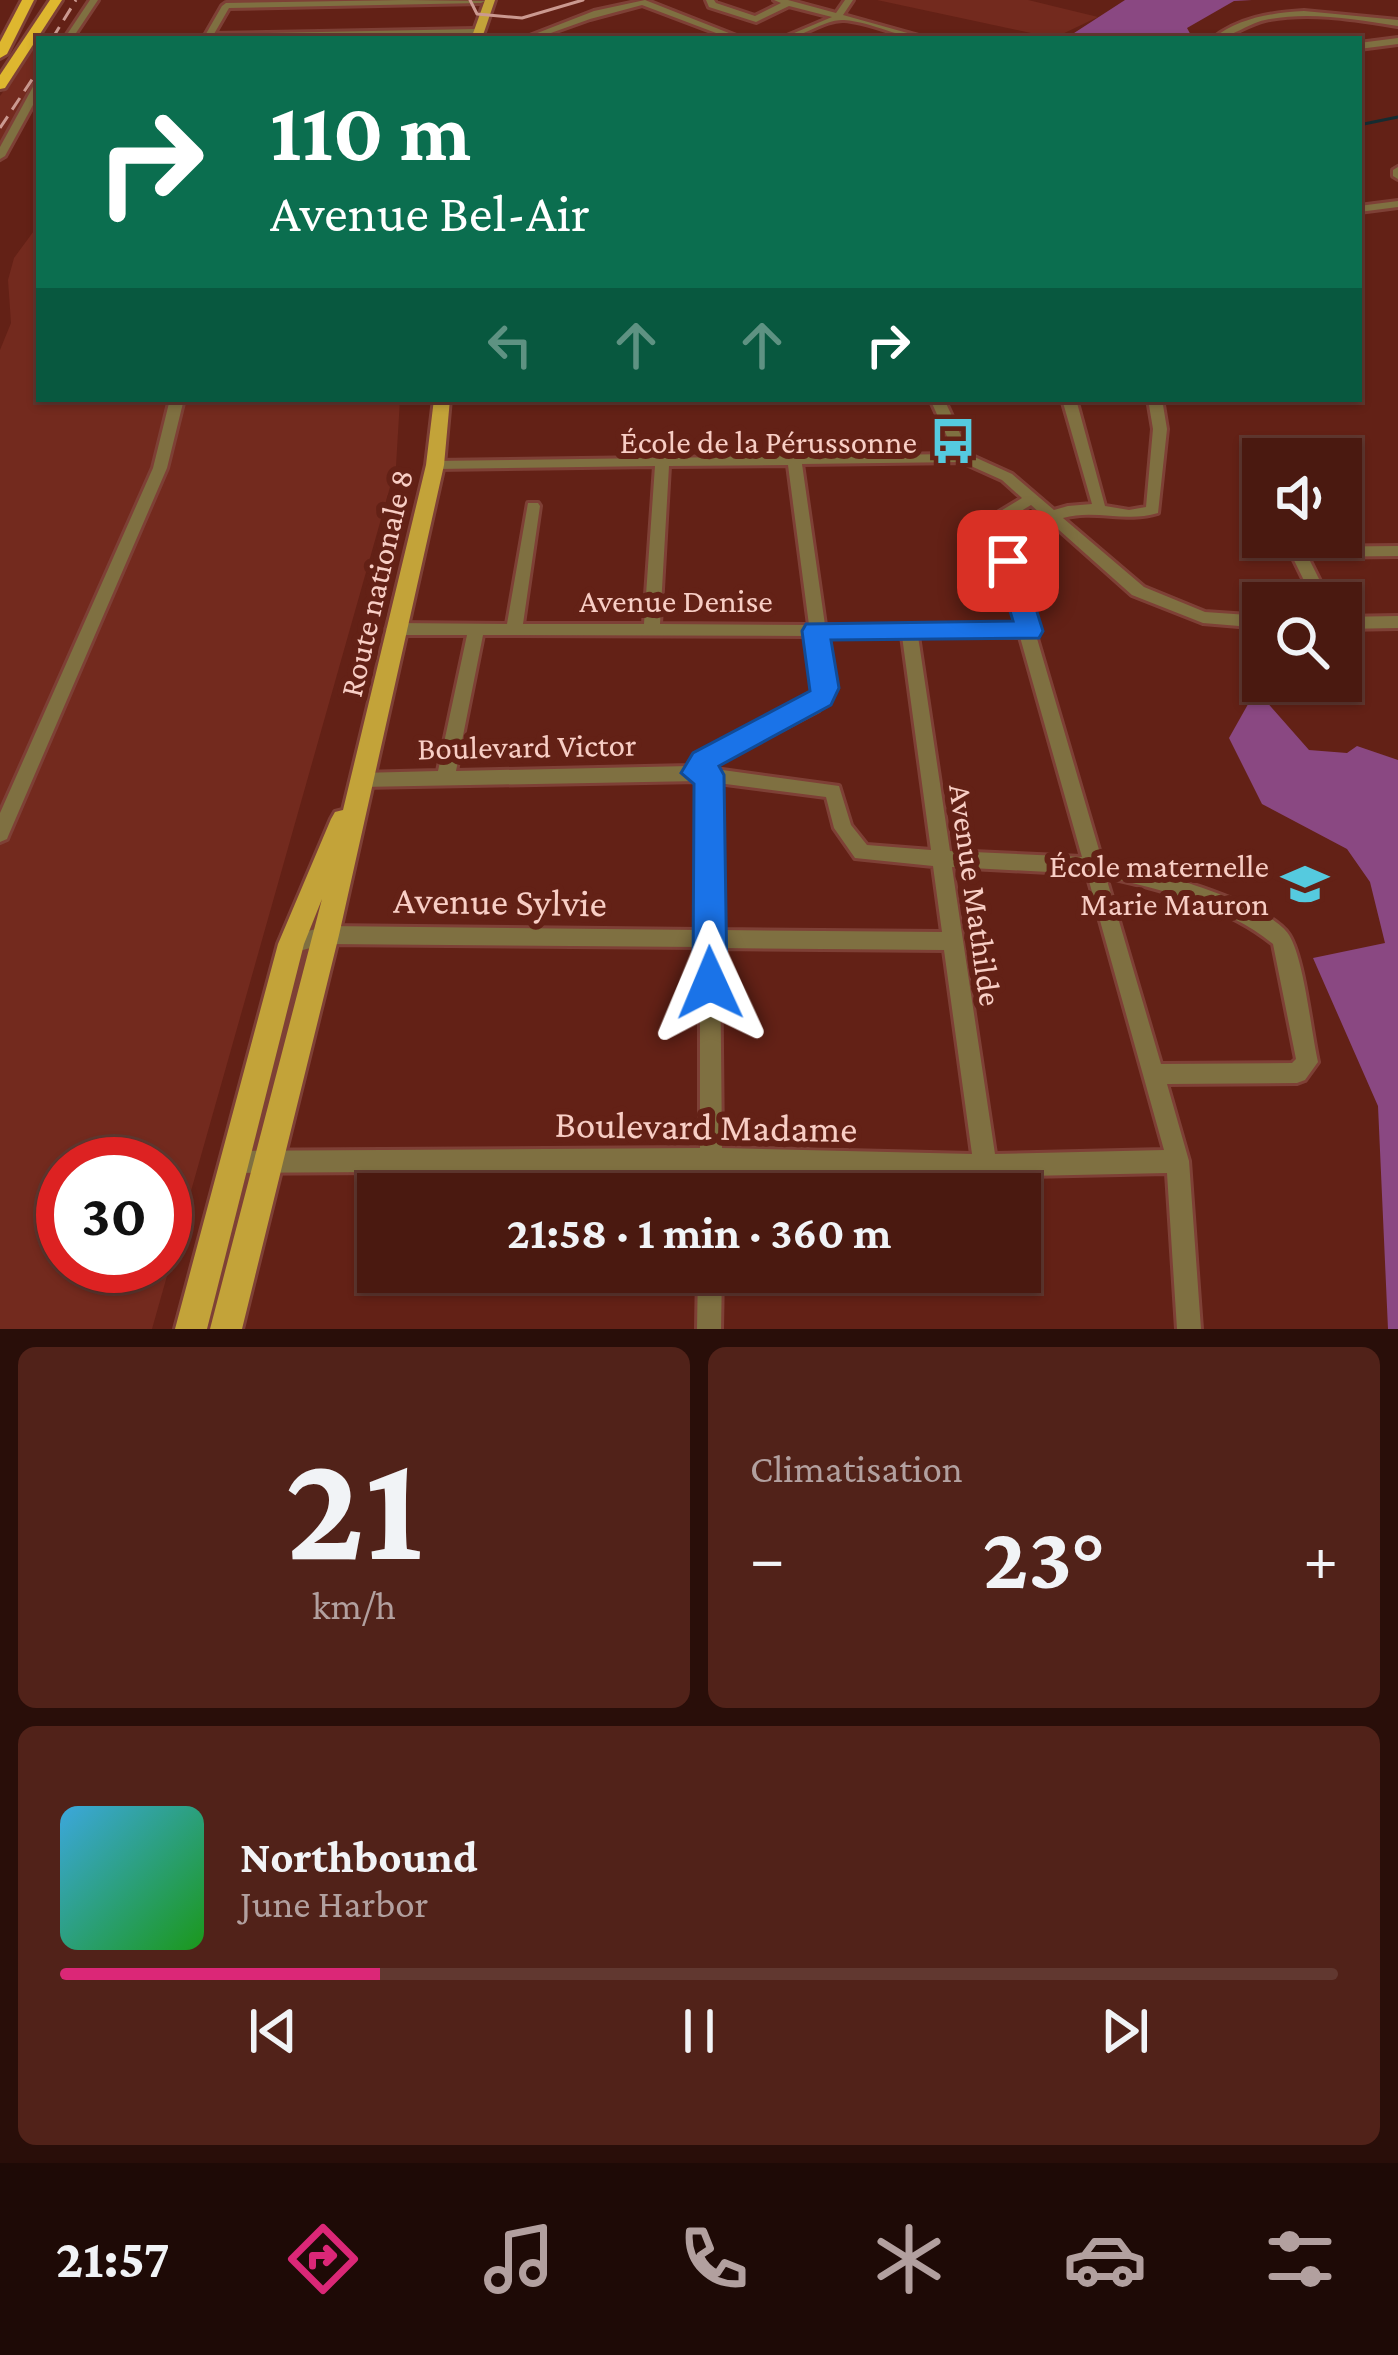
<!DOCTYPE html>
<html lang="fr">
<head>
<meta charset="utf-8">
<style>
	body { margin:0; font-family:"Crimson Pro",serif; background:#512219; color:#f1f3f6; height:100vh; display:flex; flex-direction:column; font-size:45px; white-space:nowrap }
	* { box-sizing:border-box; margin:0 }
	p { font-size:39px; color:#b2a09f }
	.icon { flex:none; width:66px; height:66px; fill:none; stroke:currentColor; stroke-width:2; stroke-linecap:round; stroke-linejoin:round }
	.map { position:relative; height:1329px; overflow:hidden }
	.details { display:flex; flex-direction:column; gap:18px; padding:18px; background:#290e09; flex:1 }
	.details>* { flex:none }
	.top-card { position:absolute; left:36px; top:36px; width:1326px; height:366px; border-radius:0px; box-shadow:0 3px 9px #0004,0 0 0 3px #613830; background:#0b6e4f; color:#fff; overflow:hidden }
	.tools { position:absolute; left:1242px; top:438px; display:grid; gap:24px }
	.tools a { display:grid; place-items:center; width:120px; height:120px; border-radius:0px; background:#4a1910; box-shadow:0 3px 9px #0004,0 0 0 3px #613830; font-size:60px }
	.speed { position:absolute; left:36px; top:1137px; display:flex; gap:24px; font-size:60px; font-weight:700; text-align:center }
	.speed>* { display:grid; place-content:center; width:156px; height:156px; border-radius:50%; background:#4a1910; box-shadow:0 3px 9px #0004,0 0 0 3px #613830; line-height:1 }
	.speed .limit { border:18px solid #d22; background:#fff; color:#111 }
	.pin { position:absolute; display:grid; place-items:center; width:102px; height:102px; color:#fff; margin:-51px; border-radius:24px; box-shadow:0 6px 18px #0006 }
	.me { position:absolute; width:132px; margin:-66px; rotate:359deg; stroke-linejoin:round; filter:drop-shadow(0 0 9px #0008) }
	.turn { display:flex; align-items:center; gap:42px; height:252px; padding:0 36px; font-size:54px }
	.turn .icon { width:156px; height:156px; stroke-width:2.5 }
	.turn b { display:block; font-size:84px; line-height:102px }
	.lanes { display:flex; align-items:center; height:114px; padding:0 36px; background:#0003; justify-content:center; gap:60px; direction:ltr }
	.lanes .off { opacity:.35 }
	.big { font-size:90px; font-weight:700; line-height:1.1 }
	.details .tile { flex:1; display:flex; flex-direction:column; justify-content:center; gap:18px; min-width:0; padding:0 42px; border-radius:18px; background:#512219 }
	.details .dial { align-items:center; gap:0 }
	.dial b { font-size:156px; line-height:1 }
	.song { display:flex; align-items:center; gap:36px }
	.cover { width:144px; height:144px; border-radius:18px; background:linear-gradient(135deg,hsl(200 70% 55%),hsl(120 70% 35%)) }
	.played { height:12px; border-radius:6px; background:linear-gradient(90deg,#db2777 25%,#613830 25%) }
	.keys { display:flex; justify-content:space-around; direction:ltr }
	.heat { display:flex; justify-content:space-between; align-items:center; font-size:66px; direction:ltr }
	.details .tiles { flex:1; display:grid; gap:18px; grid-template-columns:1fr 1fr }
	.tile:last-child { grid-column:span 2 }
	.trip { position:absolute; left:357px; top:1173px; width:684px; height:120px; border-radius:0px; background:#4a1910; box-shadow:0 3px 9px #0004,0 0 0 3px #613830; font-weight:700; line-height:120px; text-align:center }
	.dock { display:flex; height:192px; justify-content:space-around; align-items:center; background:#1e0a06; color:#b2a09f }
	.dock .icon { width:84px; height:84px }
	.dock .current { color:#db2777 }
	.dock b { font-size:54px; color:#f1f3f6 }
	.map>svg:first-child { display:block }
	.built { fill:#732a1e; fill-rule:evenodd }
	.green { fill:#8a4882 }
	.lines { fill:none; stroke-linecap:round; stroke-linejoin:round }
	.stream { stroke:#152c31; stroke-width:3 }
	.minor-casing { stroke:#7e4036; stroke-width:6 }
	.major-casing { stroke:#7e4036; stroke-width:6 }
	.highway-casing { stroke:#7e4036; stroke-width:6 }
	.minor { fill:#7f7041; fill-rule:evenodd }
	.major { fill:#c3a339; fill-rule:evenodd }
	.highway { fill:#deb72f; fill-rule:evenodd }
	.tram { stroke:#cb9990; stroke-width:3 }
	.rail { stroke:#cb9990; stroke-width:3; stroke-dasharray:14 8; stroke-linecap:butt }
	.route { fill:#1a73e8; stroke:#114b97; stroke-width:3 }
	.labels { text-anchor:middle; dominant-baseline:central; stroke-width:12; stroke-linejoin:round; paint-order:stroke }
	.poi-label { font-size:33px; fill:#f8cec5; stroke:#632116; text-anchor:end }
	.street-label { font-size:33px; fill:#f8cec5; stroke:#632116 }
	.near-street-label { font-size:39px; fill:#f8cec5; stroke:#632116 }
</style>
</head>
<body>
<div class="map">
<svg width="1398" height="1329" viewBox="0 0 1398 1329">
	<rect width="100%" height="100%" fill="#632116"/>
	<g class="built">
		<path d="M877,0h151l70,17 -44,21z"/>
		<path d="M39,41v34l-39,70v-49z"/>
		<path d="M39,224v175h361l-4,67 -244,863h-152v-979l11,-27 -3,-43 6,-22zM63,1164h102v102h-102z"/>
	</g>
	<g class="green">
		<path d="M1125,0h127l-18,1 -47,27 6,11h-120l-2,-4z"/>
		<path d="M1256,690l53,60 38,3 10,-7 41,14v569h-10l-10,-223 -65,-148 72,-15 -15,-61 -23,-33 -85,-45 -33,-66z"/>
	</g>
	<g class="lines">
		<path class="stream" d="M1359,125l39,-8"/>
		<defs>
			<g id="minor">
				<path d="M90,0h8l-26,39h-8z"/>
				<path d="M405,0l80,1 -4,2 -252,5 -15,26 261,-5 4,3 -4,3 -272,4 19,-33 4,-3z"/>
				<path d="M645,0l99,39h-12l-90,-34 -52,14 -56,20h-12l72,-28z"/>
				<path d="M706,0h8l2,3 39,13 26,-13 -7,-3h14l48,13 9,-13h8l-10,15 86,24c-29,0 -56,-17 -85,-19 -21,-1 -42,19 -64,19l52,-22 -43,-11 -33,16 -47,-15z"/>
				<path d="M1304,11l94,9v6c-44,-7 -90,-15 -133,-6 -19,4 -35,19 -53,19 27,-21 58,-26 92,-28z"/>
				<path d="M607,36h27l4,3h-35z"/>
				<path d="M1398,38v6l-39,5v-6z"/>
				<path d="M39,82v12l-34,62 -5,3v-12l34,-62z"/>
				<path d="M1398,167v12l-5,-3v-6z"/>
				<path d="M1398,201v6l-39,5v-6z"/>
				<path d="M170,399h14l-17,69 -158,366 -2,5 -7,3v-29l153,-345z"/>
				<path d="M930,399h14l26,56 42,19 42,36 14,-4 24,-2 -30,-105h14l29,107 24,4 17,-3 7,-78 -5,-30h14l5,30 -9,84c-32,10 -63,-4 -95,5l81,69 61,25 58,4v12l-60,-5 -71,-28 -101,-90 -25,15 -2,6 98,334c39,7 166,42 187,75 15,24 22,96 29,127l-13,18 -8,3 -130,1 22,77 12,168h-24l-10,-156 -182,4 -263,-6 1,23h-24l1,-24 -466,3 -8,-3 -3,-8 3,-8 8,-3 466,-3v-201l-374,-3 -35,9 -7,-3 -3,-6 3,-6 42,-12 374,4v-149l-340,6 -6,-2 -3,-5 3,-5 6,-2 78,-2 29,-136h-73l-8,-6 8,-6 113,1 21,-121h10l2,3 -17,118h121l11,-158 -220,3 -7,-4 7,-4 520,-7zM962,462l40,18 20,18 -28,17 -4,11 27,99h-192l-23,-161zM788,465l21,160 -149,-1 9,-158zM483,635l327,1 7,51 -10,13 -110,56 -7,10 -234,5zM826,636h76l29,214 -64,-5 -16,-20 -12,-39 -131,-18 111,-58 14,-22zM918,636l102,1 62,220 -132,-6zM718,783l108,14 8,31 21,30 78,8 9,66 -222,-2zM952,867l135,7 77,276 -169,4zM1106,877c56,12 122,30 167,67l23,115 -4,4 -131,1zM720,948l224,2 28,204 -250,-6z"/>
				<path d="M1398,546v10l-90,1 23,46h-16l-25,-51 8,-5z"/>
				<path d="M1398,616v12l-57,1v-12z"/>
				<path d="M698,1272h24l-1,57h-24z"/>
			</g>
			<g id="major">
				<path d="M485,0h10l-13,38 -11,1z"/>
				<path d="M434,399h16l-6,66 -105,470 -97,394h-32l112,-430 -18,45 -97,385h-32l103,-385 53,-125 4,-7 8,-2 83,-345z"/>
			</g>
			<g id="highway">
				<path d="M22,0h12l-27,54 -7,4v-16z"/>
				<path d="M50,0h12l-57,88 -5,1v-14z"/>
			</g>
		</defs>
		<use href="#minor" class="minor-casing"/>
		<use href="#major" class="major-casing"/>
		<use href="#highway" class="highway-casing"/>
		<use href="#minor" class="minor"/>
		<use href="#major" class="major"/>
		<use href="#highway" class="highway"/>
		<path class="tram" d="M470,0l7,14 45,4 61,-18"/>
		<g class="rail">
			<path d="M52,39l24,-39"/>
			<path d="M0,128l39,-59"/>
		</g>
	</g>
	<path class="route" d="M1008,552l13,9 22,70 -4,7 -208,2 8,48 -8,17 -112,61 5,9 3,208 -5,11 -12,5 -12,-5 -5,-11 1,-199 -13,-11 12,-20 117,-62 -8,-60 4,-7 207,-3 -18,-60z"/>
	<defs>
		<symbol id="bus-bare" viewBox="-9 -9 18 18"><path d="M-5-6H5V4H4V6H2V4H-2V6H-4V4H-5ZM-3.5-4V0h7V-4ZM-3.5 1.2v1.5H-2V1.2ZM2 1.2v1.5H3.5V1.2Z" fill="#55cadf" stroke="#632116" stroke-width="2.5" paint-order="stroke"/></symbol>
		<symbol id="school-bare" viewBox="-9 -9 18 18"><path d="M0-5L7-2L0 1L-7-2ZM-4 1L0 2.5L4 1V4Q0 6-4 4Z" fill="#55cadf" stroke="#632116" stroke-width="2.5" paint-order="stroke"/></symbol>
	</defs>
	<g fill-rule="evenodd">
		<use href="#bus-bare" x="920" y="408" width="66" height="66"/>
		<use href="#school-bare" x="1272" y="851" width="66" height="66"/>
	</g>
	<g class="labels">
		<g class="poi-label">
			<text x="917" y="441">École de la Pérussonne</text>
			<text x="1269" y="865">École maternelle<tspan x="1269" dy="38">Marie Mauron</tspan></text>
		</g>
		<g class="street-label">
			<text transform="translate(376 583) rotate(-77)">Route nationale 8</text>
			<text x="676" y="600">Avenue Denise</text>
			<text transform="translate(527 746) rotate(-1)">Boulevard Victor</text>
			<text transform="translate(976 895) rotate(82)">Avenue Mathilde</text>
		</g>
		<g class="near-street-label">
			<text transform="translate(500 901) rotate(1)">Avenue Sylvie</text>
			<text transform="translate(706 1126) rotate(1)">Boulevard Madame</text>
		</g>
	</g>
</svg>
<div class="tools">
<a><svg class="icon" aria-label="sound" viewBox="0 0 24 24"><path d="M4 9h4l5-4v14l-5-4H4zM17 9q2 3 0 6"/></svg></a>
<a><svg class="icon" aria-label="search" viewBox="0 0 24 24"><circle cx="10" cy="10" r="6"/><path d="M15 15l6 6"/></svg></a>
</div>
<div class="speed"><div class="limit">30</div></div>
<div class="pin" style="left:1008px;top:561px;background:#d93025"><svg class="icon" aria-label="arrive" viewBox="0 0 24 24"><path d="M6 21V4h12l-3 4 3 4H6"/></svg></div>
<svg class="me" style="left:710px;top:983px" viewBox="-20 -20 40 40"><path d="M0-17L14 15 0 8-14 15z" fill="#1a73e8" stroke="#fff" stroke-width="4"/></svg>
<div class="trip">21:58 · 1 min · 360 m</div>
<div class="top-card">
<div class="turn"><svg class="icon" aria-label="right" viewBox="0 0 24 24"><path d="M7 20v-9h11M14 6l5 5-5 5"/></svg><div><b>110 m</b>Avenue Bel-Air</div></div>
<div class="lanes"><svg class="icon off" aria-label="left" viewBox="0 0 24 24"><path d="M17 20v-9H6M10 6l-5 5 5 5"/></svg><svg class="icon off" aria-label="ahead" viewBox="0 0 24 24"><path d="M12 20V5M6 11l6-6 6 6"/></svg><svg class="icon off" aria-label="ahead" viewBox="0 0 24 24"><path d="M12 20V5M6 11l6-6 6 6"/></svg><svg class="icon" aria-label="right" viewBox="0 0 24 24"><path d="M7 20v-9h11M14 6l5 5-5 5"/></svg></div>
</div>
</div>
<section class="details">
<div class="tiles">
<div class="tile dial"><b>21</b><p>km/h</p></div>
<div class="tile"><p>Climatisation</p>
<div class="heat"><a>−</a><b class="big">23°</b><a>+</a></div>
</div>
<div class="tile">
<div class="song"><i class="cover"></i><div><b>Northbound</b><p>June Harbor</p></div></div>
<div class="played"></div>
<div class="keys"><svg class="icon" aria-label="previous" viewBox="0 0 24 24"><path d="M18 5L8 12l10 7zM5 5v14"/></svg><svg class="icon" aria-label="pause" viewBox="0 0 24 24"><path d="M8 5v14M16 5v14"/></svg><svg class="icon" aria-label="next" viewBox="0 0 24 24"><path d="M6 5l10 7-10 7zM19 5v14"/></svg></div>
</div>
</div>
</section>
<nav class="dock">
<b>21:57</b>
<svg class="icon current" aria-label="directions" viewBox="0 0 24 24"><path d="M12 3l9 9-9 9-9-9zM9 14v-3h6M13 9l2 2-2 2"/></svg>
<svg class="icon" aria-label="music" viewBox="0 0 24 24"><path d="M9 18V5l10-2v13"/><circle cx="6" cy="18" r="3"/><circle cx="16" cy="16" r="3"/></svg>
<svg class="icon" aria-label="phone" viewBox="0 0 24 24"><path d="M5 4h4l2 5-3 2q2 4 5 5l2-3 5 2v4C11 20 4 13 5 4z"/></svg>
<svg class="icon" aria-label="climate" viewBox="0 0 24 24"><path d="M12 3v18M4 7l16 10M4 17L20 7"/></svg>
<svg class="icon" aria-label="car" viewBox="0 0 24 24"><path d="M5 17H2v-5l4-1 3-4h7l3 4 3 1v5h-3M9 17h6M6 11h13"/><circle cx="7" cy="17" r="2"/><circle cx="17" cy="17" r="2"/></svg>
<svg class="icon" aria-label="filters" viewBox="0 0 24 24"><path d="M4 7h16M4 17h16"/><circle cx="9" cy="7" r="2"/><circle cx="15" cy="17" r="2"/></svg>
</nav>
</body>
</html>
